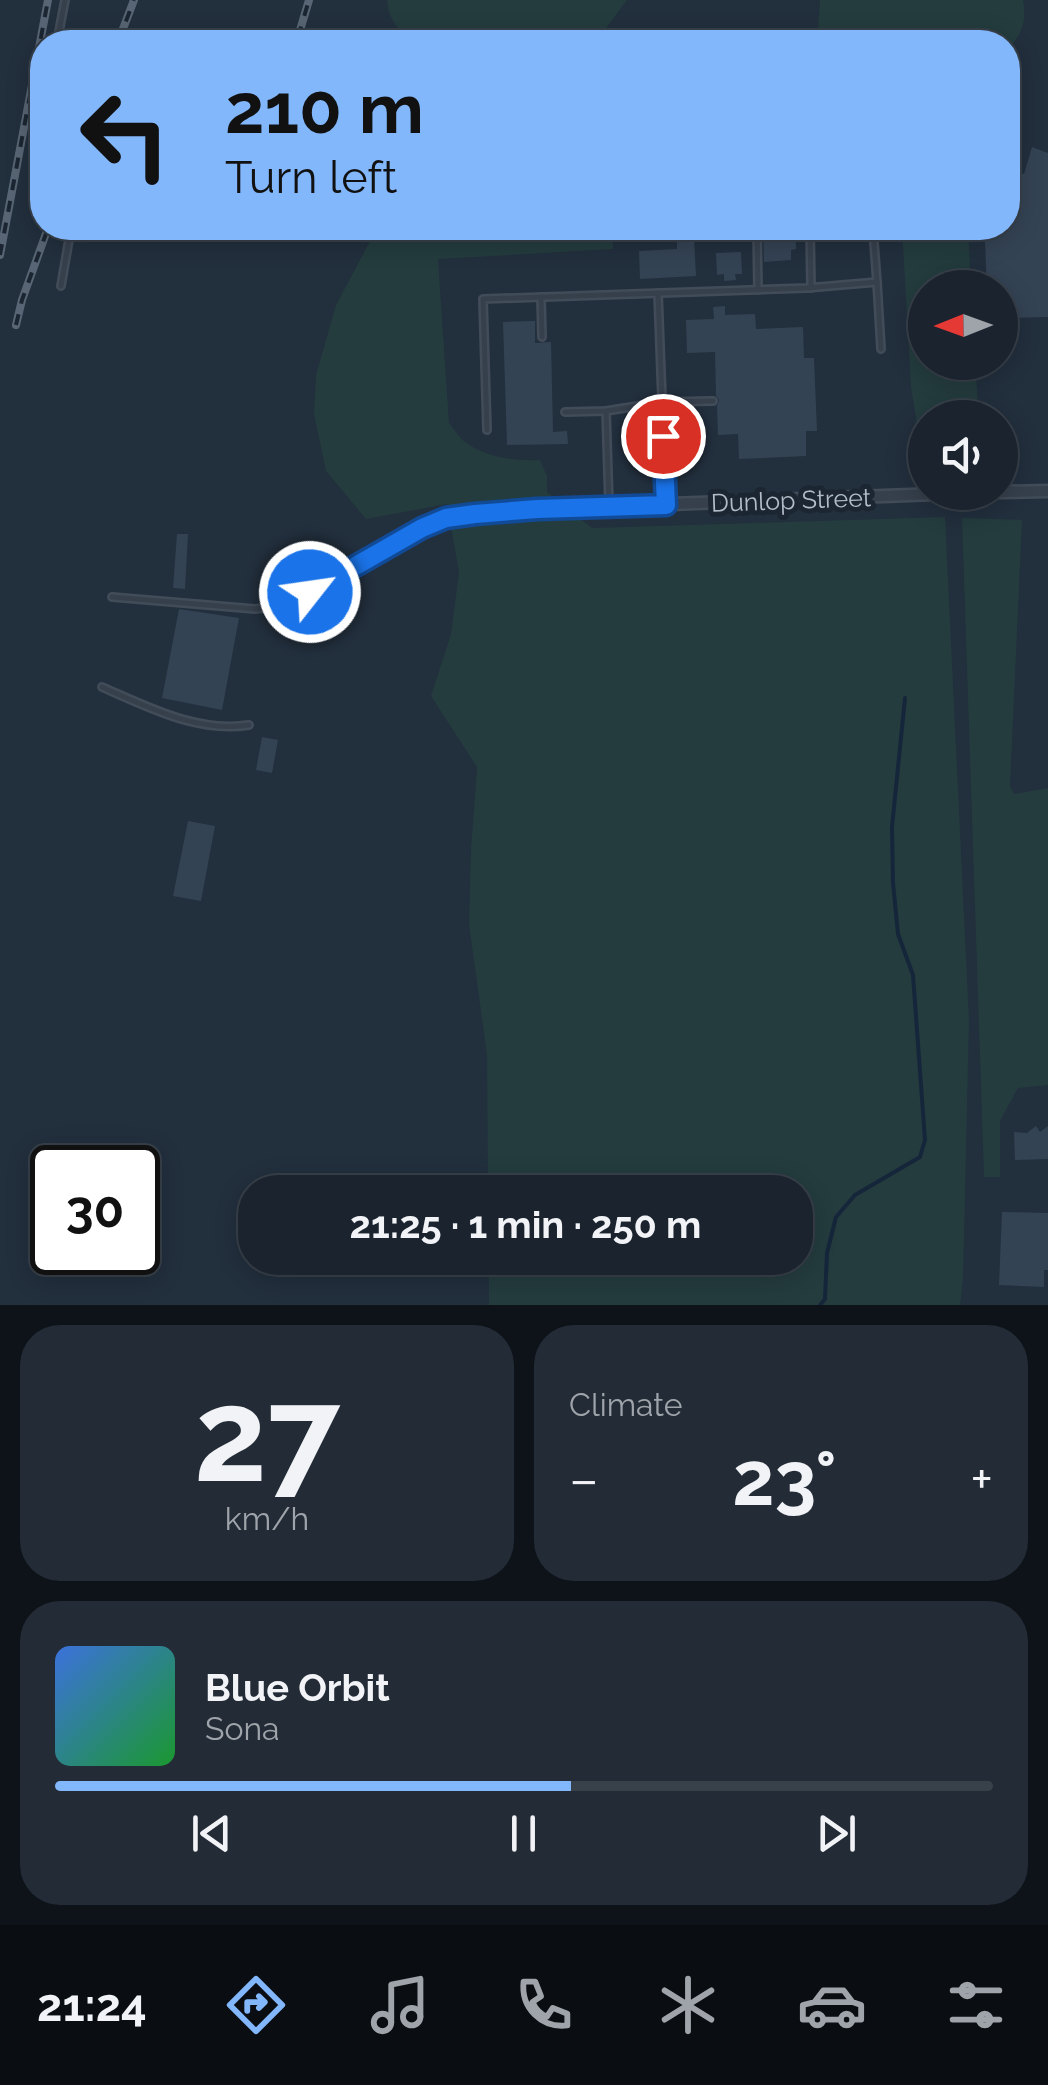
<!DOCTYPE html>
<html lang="en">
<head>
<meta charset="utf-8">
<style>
	body { margin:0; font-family:Raleway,sans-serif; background:#232b36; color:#f1f3f6; height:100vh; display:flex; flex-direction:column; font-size:38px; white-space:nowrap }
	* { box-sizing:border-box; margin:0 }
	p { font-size:32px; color:#9fa4aa }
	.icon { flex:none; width:55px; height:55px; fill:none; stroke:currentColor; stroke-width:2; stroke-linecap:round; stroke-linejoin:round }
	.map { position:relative; height:1305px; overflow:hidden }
	.drawer { display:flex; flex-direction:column; gap:20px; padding:20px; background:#0e1319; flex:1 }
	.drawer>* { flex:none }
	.top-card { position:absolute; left:30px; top:30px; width:990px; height:210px; border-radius:40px; box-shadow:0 5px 25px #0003,0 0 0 2px #38404a; background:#83b7fc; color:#111; overflow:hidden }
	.needle { width:65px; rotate:269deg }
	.buttons { position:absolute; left:908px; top:270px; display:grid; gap:20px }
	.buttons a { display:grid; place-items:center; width:110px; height:110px; border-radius:50%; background:#1a232e; box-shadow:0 5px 25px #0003,0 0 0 2px #38404a; font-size:50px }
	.speed { position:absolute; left:30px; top:1145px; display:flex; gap:20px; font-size:50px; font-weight:700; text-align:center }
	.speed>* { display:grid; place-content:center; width:130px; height:130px; border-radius:50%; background:#1a232e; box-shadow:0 5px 25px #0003,0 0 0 2px #38404a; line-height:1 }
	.speed .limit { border:5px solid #111; border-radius:15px; background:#fff; color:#111 }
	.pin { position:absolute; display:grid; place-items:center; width:85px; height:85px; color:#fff; margin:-42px; border:5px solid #fff; border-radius:50%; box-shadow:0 2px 10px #0007 }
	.me { position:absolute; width:110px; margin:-55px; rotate:60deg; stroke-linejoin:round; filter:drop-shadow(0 0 8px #0008) }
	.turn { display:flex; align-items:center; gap:35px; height:210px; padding:0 30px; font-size:45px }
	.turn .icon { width:130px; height:130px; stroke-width:2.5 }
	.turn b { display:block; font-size:70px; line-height:85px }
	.big { font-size:75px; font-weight:700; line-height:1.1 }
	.drawer .tile { flex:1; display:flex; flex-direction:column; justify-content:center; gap:15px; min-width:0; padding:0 35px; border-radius:40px; background:#232b36 }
	.drawer .dial { align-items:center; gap:0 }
	.dial b { font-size:130px; line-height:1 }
	.song { display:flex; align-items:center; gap:30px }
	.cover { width:120px; height:120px; border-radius:15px; background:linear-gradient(135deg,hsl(220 70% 55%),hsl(130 70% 35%)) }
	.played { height:10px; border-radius:5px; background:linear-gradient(90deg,#83b7fc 55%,#38404a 55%) }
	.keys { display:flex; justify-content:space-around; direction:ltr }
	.heat { display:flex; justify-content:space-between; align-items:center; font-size:55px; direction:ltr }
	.drawer .tiles { flex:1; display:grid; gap:20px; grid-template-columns:1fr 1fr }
	.tile:last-child { grid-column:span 2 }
	.trip { position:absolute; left:238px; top:1175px; width:575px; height:100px; border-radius:40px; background:#1a232e; box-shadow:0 5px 25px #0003,0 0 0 2px #38404a; font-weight:700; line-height:100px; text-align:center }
	.dock { display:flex; height:160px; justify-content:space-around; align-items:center; background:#0a0e12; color:#9fa4aa }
	.dock .icon { width:70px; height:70px }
	.dock .on { color:#83b7fc }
	.dock b { font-size:45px; color:#f1f3f6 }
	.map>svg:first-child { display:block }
	.green { fill:#243c3e }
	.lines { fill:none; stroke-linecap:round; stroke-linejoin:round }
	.stream { stroke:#15263b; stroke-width:4 }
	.building { fill:#344354 }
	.service-casing { stroke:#424c59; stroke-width:10 }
	.minor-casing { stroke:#424c59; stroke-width:15 }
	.service { stroke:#36404d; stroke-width:5 }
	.minor { stroke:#36404d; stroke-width:10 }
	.rail-casing { stroke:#586574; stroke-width:8 }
	.rail { stroke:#1b2632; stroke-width:4; stroke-dasharray:11; stroke-linecap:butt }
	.route-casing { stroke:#114b97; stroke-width:25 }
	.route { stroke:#1a73e8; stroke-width:18 }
	.labels { text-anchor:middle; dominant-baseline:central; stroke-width:10; stroke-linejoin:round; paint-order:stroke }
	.street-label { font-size:25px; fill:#b1bbc9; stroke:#1b2632 }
</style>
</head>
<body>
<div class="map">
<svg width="1048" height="1305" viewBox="0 0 1048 1305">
	<rect width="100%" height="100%" fill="#222f3d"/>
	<g class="green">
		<path d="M387,0h240l-23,31 1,11h-190c-16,-10 -27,-23 -28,-42z"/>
		<path d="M820,0h203c4,20 -1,35 -15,49v-7h-162l-28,-13z"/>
		<path d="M377,228h235l1,21 -175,10 11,164c5,6 10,14 16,19 22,16 50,19 75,18l7,16v16l45,36 353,-11 24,504 -6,258 -3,26h-471v-47h306v-66h-307l-1,-137 -18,-131 2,-74 6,-83 -46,-71 20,-62 8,-62 -12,-68 -81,15 -40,-48 -12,-57 2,-39 20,-70z"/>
		<path d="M902,228h66l3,59 -46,1v74l50,1 4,54 -54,1v65h-4l-5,-66 -5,-30z"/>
		<path d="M962,518l60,2 -12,266 4,8 34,-6v297l-30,3 -18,33v56h-16z"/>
	</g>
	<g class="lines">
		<path class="stream" d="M820,1305l5,-6 2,-46 9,-36 19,-22 65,-38 5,-17 -12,-165 -15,-41 -5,-51 -1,-56 13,-129"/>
	</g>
	<g class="building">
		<path d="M1032,147l16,6v164l-48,1v-30h-13l-2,-46 -13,-5 4,-9h32v-60l16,6z"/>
		<path d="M677,228h23v10h-6l2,38 -56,3 -1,-28 38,-2z"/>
		<path d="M763,228h32l1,21 -5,1v10l-27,2z"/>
		<path d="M741,252l1,22h-7l1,6 -12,1v-7l-7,1 -1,-22z"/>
		<path d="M725,306v9l30,-1 1,15 47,-2 1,31h10l3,73h-11v25l-67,3 -1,-25 -20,1 -1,-29 2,-6 -3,-4 -1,-44 -28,1 -1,-33 28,-1 -1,-12z"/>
		<path d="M535,321v22l16,-1 2,90 14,-1 1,13 -61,1 -4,-123z"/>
		<path d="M177,534h11l-3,55 -12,-1z"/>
		<path d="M179,609l60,9 -17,92 -60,-12z"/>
		<path d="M262,737l16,3 -6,33 -16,-3z"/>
		<path d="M188,821l27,5 -14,75 -28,-5z"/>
		<path d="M1036,1126l4,6 8,-6v33l-33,1 -1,-28 13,1z"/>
		<path d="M1002,1212l46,1v57h-4v17l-45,-2z"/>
	</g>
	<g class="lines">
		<defs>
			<g id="service">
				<path d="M57,42l8,-42"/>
				<path d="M757,228l1,62"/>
				<path d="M810,228l1,60"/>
				<path d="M874,243l3,39"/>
				<path d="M61,286l10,-58"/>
				<path d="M658,293l8,212"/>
				<path d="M541,297l1,40"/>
				<path d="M606,411l3,93"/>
				<path d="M565,412l41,-1 56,-9 51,-1"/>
				<path d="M487,430l-4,-131 324,-11 70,-6 4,67"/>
				<path d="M112,597l143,12 10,-1 45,-16"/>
				<path d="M102,687c46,20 95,46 147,38"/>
			</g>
			<g id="minor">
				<path d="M1000,492l48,-1"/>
				<path d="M310,592l124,-69 41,-9 62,-5 454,-17"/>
			</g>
		</defs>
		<use href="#service" class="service-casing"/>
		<use href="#minor" class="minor-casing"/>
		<use href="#service" class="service"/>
		<use href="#minor" class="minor"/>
		<defs>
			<g id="rail">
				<path d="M298,37l11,-37"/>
				<path d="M118,42l16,-42"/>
				<path d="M0,255l48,-255"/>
				<path d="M16,325l6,-25 26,-72"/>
			</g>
		</defs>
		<use href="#rail" class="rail-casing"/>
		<use href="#rail" class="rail"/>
	</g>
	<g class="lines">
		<defs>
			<path id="route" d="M310,592l112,-64 24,-10 29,-4 62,-5 129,-4 -3,-69"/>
		</defs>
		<use href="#route" class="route-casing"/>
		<use href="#route" class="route"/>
	</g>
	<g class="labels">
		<g class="street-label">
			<text transform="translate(791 500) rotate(-2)">Dunlop Street</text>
		</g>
	</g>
</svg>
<div class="buttons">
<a><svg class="needle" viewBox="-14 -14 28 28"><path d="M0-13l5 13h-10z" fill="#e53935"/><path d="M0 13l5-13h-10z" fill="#9fa4aa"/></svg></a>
<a><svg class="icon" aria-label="sound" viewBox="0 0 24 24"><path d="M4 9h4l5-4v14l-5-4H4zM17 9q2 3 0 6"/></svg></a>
</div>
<div class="speed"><div class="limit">30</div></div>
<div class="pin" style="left:663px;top:436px;background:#d93025"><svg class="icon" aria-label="arrive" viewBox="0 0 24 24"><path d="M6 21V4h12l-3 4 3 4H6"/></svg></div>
<svg class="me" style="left:310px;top:592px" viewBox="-20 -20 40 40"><circle r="17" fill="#1a73e8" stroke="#fff" stroke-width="3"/><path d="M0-11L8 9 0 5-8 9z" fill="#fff"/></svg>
<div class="trip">21:25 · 1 min · 250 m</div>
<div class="top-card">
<div class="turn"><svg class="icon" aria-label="left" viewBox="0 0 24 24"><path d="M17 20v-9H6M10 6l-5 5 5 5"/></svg><div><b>210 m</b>Turn left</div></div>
</div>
</div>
<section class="drawer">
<div class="tiles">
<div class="tile dial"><b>27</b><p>km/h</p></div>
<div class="tile"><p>Climate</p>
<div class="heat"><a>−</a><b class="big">23°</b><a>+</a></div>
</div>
<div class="tile">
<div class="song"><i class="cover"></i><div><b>Blue Orbit</b><p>Sona</p></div></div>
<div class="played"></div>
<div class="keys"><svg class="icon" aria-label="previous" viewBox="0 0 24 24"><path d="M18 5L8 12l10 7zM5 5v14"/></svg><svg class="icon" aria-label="pause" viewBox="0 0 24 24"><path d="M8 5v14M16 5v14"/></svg><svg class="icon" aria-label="next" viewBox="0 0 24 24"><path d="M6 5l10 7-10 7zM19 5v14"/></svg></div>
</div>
</div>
</section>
<nav class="dock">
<b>21:24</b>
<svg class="icon on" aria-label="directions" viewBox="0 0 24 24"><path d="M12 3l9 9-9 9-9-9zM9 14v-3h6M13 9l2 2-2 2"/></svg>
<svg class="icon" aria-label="music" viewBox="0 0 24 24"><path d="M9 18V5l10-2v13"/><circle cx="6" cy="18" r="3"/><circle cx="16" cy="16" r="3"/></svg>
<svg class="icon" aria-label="phone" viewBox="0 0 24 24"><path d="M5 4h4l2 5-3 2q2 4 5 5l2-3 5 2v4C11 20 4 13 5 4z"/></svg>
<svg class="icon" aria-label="climate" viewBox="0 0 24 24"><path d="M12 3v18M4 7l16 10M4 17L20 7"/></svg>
<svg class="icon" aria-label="car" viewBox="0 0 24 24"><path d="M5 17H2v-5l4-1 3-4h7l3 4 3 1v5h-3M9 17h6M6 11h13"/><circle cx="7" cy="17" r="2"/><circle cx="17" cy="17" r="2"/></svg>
<svg class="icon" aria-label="filters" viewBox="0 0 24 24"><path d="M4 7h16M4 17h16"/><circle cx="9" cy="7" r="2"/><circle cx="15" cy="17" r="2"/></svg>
</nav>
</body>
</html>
